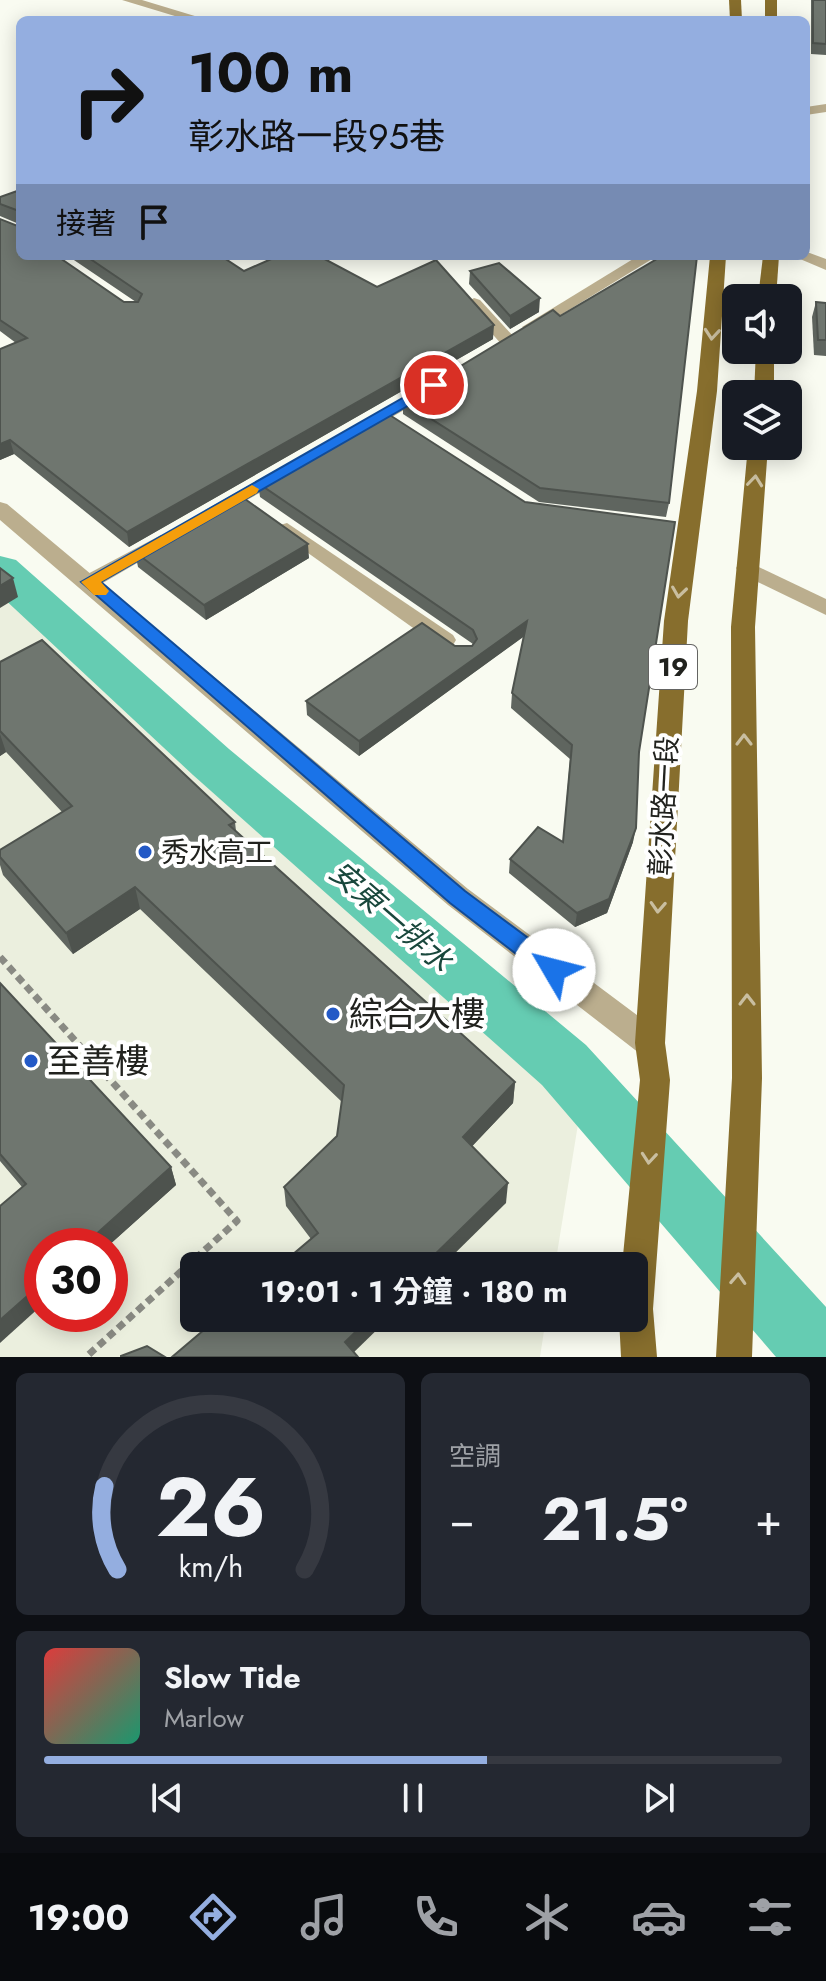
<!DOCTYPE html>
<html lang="zh-TW">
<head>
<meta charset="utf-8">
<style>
	body { margin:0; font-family:Jost,"Noto Sans TC",sans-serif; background:#242831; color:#f1f3f6; height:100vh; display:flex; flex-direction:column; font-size:30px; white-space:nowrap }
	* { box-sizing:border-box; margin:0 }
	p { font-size:26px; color:#9ea1a6 }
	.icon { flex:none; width:44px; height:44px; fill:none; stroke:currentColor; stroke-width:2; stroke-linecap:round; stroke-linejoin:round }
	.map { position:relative; height:1357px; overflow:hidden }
	.side { display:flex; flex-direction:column; gap:16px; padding:16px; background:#0d0f14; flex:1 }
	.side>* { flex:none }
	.hud { position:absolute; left:16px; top:16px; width:794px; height:244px; border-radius:12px; box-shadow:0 4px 20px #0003; background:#94aee0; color:#111; overflow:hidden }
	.buttons { position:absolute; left:722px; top:284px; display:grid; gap:16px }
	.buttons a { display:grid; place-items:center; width:80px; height:80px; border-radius:12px; background:#171b24; box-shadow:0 4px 20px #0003; font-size:40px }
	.speed { position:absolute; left:24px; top:1228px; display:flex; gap:16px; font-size:40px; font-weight:700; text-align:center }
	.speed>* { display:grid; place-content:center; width:104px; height:104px; border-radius:50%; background:#171b24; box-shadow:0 4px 20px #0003; line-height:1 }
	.speed .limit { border:12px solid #d22; background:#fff; color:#111 }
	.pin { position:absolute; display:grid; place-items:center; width:68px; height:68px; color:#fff; margin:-34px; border:4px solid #fff; border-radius:50%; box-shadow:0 2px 8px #0007 }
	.me { position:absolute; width:88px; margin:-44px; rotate:307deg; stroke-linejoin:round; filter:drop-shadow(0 0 6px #0008) }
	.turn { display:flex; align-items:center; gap:28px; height:168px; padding:0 40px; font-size:36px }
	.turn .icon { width:104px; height:104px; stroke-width:2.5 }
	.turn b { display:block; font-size:56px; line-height:68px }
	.then { display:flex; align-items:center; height:76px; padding:0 40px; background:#0003; gap:16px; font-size:30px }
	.big { font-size:60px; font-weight:700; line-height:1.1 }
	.side .widget { flex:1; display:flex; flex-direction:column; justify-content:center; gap:12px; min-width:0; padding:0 28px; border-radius:12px; background:#242831 }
	.side .dial { align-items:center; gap:0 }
	.dial svg { height:208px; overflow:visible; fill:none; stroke:#363941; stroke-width:7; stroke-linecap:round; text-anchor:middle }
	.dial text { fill:#f1f3f6; stroke:none }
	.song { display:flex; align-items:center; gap:24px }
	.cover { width:96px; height:96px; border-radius:12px; background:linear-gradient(135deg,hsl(0 70% 55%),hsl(160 70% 35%)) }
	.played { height:8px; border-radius:4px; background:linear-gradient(90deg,#94aee0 60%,#363941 60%) }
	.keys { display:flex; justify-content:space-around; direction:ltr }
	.heat { display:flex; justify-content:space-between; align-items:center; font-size:44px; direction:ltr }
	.side .tiles { flex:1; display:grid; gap:16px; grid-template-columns:1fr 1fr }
	.widget:last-child { grid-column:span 2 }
	.trip { position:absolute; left:180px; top:1252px; width:468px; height:80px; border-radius:12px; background:#171b24; box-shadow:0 4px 20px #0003; font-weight:700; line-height:80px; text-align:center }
	.dock { display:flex; height:128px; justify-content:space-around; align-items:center; background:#090b0e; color:#9ea1a6 }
	.dock .icon { width:56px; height:56px }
	.dock .current { color:#94aee0 }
	.dock b { font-size:36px; color:#f1f3f6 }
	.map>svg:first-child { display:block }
	.built { fill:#ebefde; fill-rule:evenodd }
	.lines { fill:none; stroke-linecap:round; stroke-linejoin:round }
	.canal { fill:#65ccb2; fill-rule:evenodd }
	.path { stroke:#898a83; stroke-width:7; stroke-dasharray:8 5; stroke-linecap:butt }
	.lane { fill:#bbae8e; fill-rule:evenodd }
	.street { fill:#bbae8e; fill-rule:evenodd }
	.primary { fill:#876e2d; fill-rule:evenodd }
	.wall { fill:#5f655f }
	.shaded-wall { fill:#4e534e }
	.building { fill:#6f766f; stroke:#4e534e; stroke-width:2 }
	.oneway { stroke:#c9bea0 }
	.route { fill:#1a73e8; stroke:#114b97; stroke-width:2 }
	.slow { fill:#f59e0b }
	.poi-dot { fill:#2359c6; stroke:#fff; stroke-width:3 }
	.labels { text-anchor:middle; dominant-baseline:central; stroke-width:8; stroke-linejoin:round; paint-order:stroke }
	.shield { fill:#fff; stroke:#646462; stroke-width:2 }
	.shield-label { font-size:26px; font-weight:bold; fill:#21221e }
	.street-label { font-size:28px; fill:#21221e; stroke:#fff }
	.poi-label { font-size:28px; fill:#21221e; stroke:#fff; text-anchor:start }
	.water-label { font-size:30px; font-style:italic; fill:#19473c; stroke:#fff }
	.near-poi-label { font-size:34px; fill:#21221e; stroke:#fff; text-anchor:start }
</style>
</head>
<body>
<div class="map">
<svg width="826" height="1357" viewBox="0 0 826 1357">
	<rect width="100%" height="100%" fill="#f9fbf1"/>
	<path class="built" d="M0,585l579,533 -24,148h-361v52h352l-6,39h-540zM42,1246h68v68h-68z"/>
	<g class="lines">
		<path class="canal" d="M0,556l16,4 213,189 357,296 240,262v50h-50l-234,-272 -349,-310 -193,-180z"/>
		<path class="path" d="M0,957l237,264 -151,136"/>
		<g class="lane">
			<path d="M826,104v8l-20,3v-8z"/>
			<path d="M638,256h19l-121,74 -6,2 -8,-5z"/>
			<path d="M474,298l6,2 34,37 2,4 -2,4h-12l-34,-39 -2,-3z"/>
			<path d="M429,383l9,5 -3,4 -67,39 -6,1 -9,-5z"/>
			<path d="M283,466l7,2 2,4 -2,4 -68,38h-14l-3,-4z"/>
			<path d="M287,523l166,112 3,5 -3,5h-16l-157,-112 -3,-4 3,-4z"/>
			<path d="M161,535l7,2 3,4 -3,4 -72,42 -7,2 -10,-7 3,-5z"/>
			<path d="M746,561l80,38v16l-87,-42 -3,-5 3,-5z"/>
		</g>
		<g class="street">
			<path d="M122,0h20l66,20h-20z"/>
			<path d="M807,252l19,7v11l-33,-14h13z"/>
			<path d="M0,502l7,2 461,385 193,144 4,10 -4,10 -11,4 -11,-4 -191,-148 -448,-385z"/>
		</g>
		<g class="primary">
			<path d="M729,0h12l1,20h-12z"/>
			<rect x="765" y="0" width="12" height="20"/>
			<path d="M710,256h16l-9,135 -29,230 -23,422 5,37 -17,229 4,48h-36l-2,-39h15v-52h-12l18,-186 -5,-37 29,-422 33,-230z"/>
			<path d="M763,256h16l-3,42h-18z"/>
			<path d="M756,350h18v44h-20z"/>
			<path d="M748,446h20l-13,181 7,451 -10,279h-36l16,-279 -1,-451z"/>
		</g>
	</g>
	<g class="wall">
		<path d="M811,0h15v55l-15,-1z"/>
		<path d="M20,190v66l104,46h12l-68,-46h153l23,15 133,16 116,52 -364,208 -115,-93 -14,6v-111l16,-6 -16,-12v-112l20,8 -1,-3 -19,-8v-19z"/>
		<path d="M470,271l69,41 -29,17 -41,-45z"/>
		<path d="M816,302l10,1v53l-12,-1 -2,-38z"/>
		<path d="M403,401l266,102 -3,14 -127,-15 -136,-88z"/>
		<path d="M385,412l254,340 -6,90 -26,71 -32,14 -66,-54 1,-14 53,-18 7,-82 -59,-51 1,-15 12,-57 -165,120 -52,-41 -1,-14 149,-55h17l1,-2 -213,-147 -2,-14z"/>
		<path d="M135,552l174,6 -103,62 -68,-53z"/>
		<path d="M0,662l235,160 1,9 279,251 -2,21 -41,43 34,57 -195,36 -25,-33 -2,-19 53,-51 5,-34 -202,-193 -67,45 -70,-79 -3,-10v-8l62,-45 -56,-60 -6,4z"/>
		<path d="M0,983l171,184 5,18 -68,61h-66l-20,-59 -22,-26z"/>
	</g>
	<g class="shaded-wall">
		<path d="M540,298l-1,14 -29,17v-13z"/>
		<path d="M494,325l-1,14 -364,208 -2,-15z"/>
		<path d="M10,440l4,14 -14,6v-16z"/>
		<path d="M308,544l1,14 -103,62 -2,-15z"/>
		<path d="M13,578l5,19 -18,11v-22z"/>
		<path d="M527,621l-1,14 -167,121v-15z"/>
		<path d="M0,734l6,18 -6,4z"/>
		<path d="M636,828l-3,14 -26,71 -32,14 2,-14z"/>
		<path d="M135,887l5,22 -67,45 -7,-21z"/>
		<path d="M515,1082l-2,21 -51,54 1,-20z"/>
		<path d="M171,1167l5,18 -68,61h-25z"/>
		<path d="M508,1183l-2,20 -64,63h-19z"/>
		<path d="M42,1283v22l-42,38v-23z"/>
		<path d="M370,1318h19l-40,39 -4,-15z"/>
	</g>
	<g class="building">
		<path d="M813,0h13v44l-13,-1z"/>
		<path d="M20,190v66h37l67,46h14l4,-8 -56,-38h135l23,15 34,-15h41l58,31 59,-27 58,65 -367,207 -117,-92 -10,4v-95l27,-11 -27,-18v-101l20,8 -1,-16 -19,-7v-7z"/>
		<path d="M662,256h35l-28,247 -129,-15 -137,-87 150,-91 7,6z"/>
		<path d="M499,263l41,35 -30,18 -40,-45z"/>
		<path d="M816,302l10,1v37h-8z"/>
		<path d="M385,412l140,90 150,20 -36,230 -3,76 -27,71 -32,14 -67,-54 28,-32 25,15 9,-97 -60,-52 15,-72 -168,120 -53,-40 116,-78 33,23h17l5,-7 -4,-9 -215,-147z"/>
		<path d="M238,494l70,50 -104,61 -69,-53z"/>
		<path d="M0,568l13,10 -13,8z"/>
		<path d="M42,640l193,182 -6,3 286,257 -52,55 45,46 -85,83h-144l39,-33 -34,-46 53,-51 7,-51 -209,-198 -69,46 -66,-76v-7l72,-44 -72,-75v-69z"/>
		<path d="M0,983l171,184 -88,79h-41v37l-42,37v-114l26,-22 -26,-30z"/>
		<path d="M218,1318h152l-25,24 13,15h-186z"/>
		<path d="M147,1346l18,11h-44v-1z"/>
	</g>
	<defs><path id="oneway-chevron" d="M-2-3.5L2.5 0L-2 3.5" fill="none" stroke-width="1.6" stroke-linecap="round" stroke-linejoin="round" transform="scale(2)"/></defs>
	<g class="oneway">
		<use href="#oneway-chevron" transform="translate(712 334) rotate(95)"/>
		<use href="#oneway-chevron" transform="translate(755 481) rotate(-84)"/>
		<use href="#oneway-chevron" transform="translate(679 592) rotate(98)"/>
		<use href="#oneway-chevron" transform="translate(744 740) rotate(-90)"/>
		<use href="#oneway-chevron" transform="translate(658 907) rotate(93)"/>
		<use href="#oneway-chevron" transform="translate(747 1000) rotate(-90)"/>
		<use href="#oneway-chevron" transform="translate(649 1158) rotate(95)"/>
		<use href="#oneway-chevron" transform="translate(738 1279) rotate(-87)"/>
	</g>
	<path class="route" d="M434,380l5,2v6l-338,194 364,309 97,72 3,7 -3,7 -8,2 -8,-2 -96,-74 -369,-321z"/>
	<path class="slow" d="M252,485l7,4 -2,4 -156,89 8,9 -3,4h-12l-13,-13z"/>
	<g class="poi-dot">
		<circle cx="145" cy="852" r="8"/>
		<circle cx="333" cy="1014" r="8"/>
		<circle cx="31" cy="1061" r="8"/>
	</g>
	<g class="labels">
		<rect class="shield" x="649" y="645" width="48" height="44" rx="6"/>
		<g class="shield-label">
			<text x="673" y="667">19</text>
		</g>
		<g class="street-label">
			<text transform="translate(664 806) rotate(-87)">彰水路一段</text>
		</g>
		<g class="poi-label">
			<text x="161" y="852">秀水高工</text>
		</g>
		<g class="water-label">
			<text transform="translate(391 916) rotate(41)">安東一排水</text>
		</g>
		<g class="near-poi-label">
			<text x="349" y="1014">綜合大樓</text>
			<text x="47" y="1061">至善樓</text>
		</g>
	</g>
</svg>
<div class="buttons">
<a><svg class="icon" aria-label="sound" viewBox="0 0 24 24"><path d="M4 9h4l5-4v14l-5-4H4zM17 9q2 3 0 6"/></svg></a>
<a><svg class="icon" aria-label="layers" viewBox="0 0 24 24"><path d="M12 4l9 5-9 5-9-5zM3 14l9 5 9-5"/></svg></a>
</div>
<div class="speed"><div class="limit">30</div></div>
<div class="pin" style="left:434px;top:385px;background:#d93025"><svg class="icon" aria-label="arrive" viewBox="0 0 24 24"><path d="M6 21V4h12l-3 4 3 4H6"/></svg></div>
<svg class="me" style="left:554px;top:970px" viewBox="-20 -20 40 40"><circle r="19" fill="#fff"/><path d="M0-13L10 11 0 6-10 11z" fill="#1a73e8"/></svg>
<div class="trip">19:01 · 1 分鐘 · 180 m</div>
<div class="hud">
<div class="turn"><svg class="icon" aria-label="right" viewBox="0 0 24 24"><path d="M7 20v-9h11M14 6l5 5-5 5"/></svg><div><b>100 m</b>彰水路一段95巷</div></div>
<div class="then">接著<svg class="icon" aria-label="arrive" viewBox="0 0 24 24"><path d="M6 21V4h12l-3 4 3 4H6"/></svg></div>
</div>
</div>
<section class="side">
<div class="tiles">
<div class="widget dial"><svg viewBox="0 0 100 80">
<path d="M14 69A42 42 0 1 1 86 69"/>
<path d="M14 69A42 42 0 0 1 9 37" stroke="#94aee0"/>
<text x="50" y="56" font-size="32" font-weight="700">26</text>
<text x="50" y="72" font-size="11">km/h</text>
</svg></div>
<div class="widget"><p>空調</p>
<div class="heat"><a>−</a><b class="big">21.5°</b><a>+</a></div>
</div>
<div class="widget">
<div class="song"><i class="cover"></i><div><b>Slow Tide</b><p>Marlow</p></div></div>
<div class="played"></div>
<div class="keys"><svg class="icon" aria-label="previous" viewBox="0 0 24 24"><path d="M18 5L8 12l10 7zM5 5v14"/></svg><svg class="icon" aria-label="pause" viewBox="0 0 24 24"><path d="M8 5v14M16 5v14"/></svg><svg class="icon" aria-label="next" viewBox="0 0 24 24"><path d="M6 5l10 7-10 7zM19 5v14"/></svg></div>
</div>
</div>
</section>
<nav class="dock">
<b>19:00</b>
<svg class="icon current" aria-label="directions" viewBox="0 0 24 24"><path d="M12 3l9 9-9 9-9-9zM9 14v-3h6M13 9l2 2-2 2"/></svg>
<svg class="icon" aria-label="music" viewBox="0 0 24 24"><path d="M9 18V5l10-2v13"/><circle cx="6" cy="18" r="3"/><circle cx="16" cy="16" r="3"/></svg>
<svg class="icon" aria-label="phone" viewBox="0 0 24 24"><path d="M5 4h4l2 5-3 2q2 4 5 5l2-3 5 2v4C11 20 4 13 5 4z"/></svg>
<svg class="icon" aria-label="climate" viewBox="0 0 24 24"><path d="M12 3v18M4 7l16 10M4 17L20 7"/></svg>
<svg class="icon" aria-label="car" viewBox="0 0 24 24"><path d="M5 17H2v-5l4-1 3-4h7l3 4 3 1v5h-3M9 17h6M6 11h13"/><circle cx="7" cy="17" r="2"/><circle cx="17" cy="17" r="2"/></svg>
<svg class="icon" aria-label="filters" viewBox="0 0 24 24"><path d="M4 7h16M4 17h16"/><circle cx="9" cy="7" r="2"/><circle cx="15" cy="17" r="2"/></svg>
</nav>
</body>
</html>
